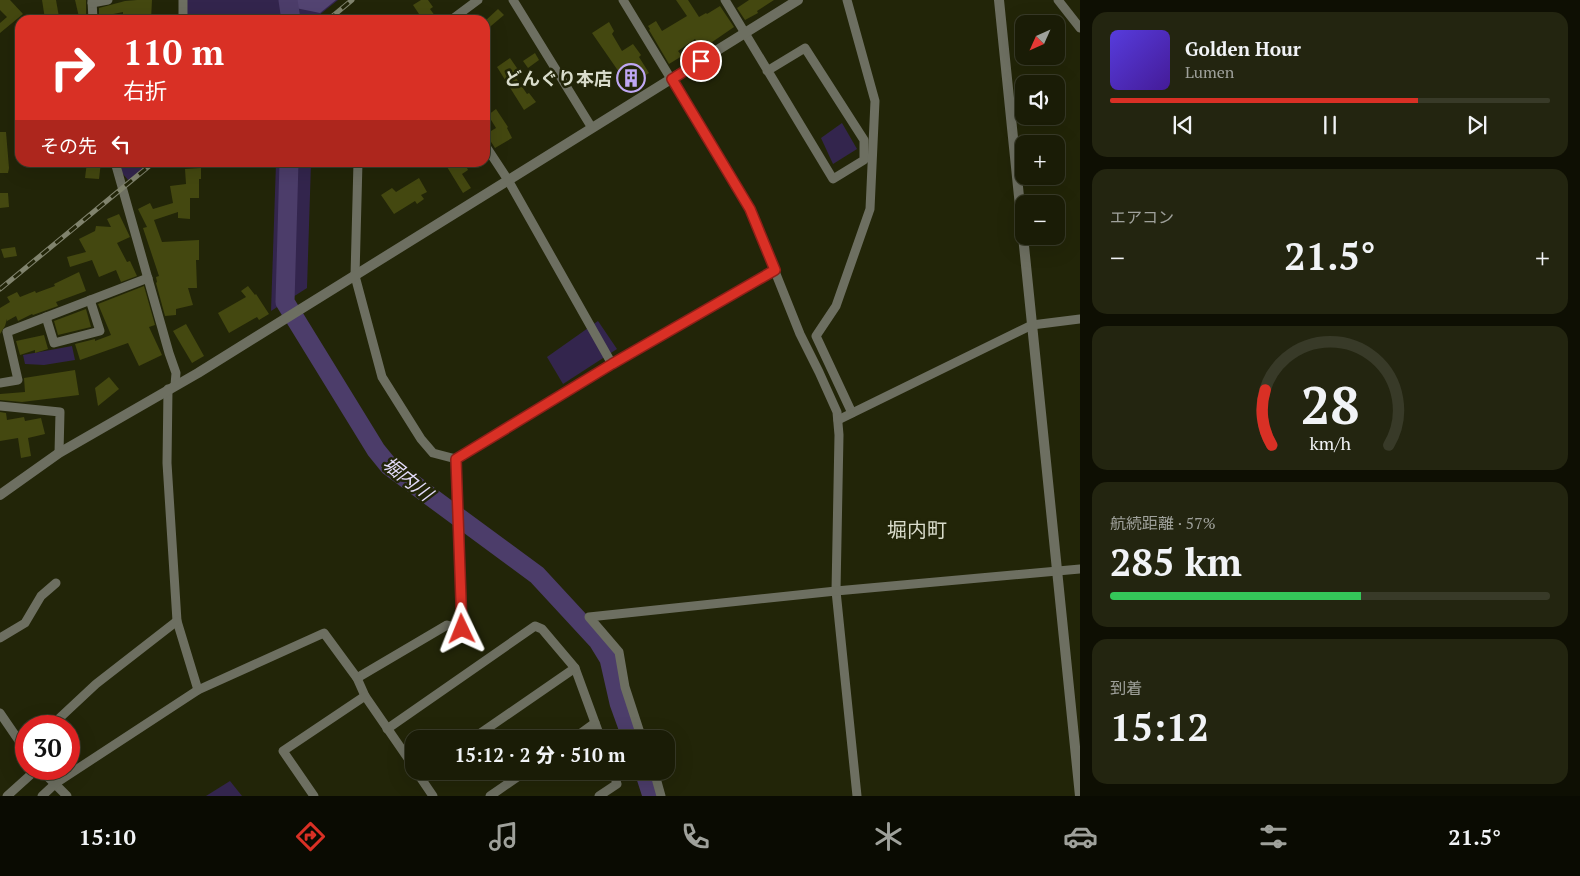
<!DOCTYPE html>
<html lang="ja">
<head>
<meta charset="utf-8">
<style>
	body { margin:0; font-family:"PT Serif","Noto Sans JP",serif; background:#232510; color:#f1f3f6; height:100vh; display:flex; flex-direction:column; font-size:19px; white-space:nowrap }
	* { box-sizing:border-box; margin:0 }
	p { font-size:16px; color:#9fa19b }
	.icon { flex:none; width:28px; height:28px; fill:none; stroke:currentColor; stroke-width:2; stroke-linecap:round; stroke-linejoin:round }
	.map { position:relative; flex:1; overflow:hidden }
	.side { display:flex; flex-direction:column; gap:12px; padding:12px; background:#0e0f03; width:500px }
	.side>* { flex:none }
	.guide { position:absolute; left:15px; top:15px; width:475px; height:152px; border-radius:15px; box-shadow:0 5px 20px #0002,0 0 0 1px #383a28; background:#d93025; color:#fff; overflow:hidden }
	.needle { width:32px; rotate:225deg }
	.tools { position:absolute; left:1015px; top:15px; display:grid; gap:10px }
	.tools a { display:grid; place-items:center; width:50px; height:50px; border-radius:10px; background:#1a1c06; box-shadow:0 5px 20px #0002,0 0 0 1px #383a28; font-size:25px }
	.speed { position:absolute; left:15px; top:715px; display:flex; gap:10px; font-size:25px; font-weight:700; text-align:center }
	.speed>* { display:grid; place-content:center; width:65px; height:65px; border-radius:50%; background:#1a1c06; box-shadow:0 5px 20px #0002,0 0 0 1px #383a28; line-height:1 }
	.speed .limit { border:8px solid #d22; background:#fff; color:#111 }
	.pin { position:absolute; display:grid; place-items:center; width:42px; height:42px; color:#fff; margin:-21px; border:2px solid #fff; border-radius:50%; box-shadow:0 1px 5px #0007 }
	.me { position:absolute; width:55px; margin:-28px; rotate:358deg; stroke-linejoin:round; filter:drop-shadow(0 0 4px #0008) }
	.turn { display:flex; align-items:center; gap:18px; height:105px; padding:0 25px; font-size:22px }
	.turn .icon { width:65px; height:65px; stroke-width:2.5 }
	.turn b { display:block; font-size:35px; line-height:42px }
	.then { display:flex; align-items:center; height:48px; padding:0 25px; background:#0003; gap:10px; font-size:19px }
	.big { font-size:38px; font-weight:800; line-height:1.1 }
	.side .tile { flex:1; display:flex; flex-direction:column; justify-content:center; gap:8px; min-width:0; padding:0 18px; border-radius:15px; background:#232510 }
	.side .dial { align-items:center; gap:0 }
	.dial svg { height:130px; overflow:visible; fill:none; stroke:#383a28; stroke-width:7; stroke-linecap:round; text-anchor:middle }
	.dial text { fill:#f1f3f6; stroke:none }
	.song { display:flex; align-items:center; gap:15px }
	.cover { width:60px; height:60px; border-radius:8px; background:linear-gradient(135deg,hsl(250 70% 55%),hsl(260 70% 35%)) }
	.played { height:5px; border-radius:2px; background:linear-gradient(90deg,#d93025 70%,#383a28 70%) }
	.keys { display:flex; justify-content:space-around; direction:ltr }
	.heat { display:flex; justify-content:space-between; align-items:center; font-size:28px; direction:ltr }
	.charge { height:8px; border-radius:4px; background:linear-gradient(90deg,#34c759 57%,#383a28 0) }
	.trip { position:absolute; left:405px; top:730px; width:270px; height:50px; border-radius:15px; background:#1a1c06; box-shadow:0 5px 20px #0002,0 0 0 1px #383a28; font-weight:800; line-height:50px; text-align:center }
	.menu { display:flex; height:80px; justify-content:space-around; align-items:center; background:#0a0b02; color:#9fa19b }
	.menu .icon { width:35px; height:35px }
	.menu .on { color:#d93025 }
	.menu b { font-size:22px; color:#f1f3f6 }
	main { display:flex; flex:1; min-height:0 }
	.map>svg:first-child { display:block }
	.green { fill:#33254d }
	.forest { fill:#534472 }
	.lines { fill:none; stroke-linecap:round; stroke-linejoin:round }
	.river { stroke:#4c3d6a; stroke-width:19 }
	.building { fill:#444810 }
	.minor { stroke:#6d6f61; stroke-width:9 }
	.tertiary { stroke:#6d6f61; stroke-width:10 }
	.rail-casing { stroke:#80836d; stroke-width:5 }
	.rail { stroke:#222508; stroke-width:3; stroke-dasharray:9; stroke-linecap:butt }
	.route-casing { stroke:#8d1f18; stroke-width:12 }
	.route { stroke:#d93025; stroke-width:9 }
	.labels { text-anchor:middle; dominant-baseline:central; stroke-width:5; stroke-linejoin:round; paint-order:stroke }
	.poi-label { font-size:18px; font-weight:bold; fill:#d9dccb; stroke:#222508; text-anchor:end }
	.water-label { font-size:19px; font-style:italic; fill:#e4dcfb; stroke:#222508 }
	.quarter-label { font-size:20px; fill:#d9dccb; stroke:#222508 }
</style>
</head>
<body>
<main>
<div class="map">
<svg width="1080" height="796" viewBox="0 0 1080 796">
	<rect width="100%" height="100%" fill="#222508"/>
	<g class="green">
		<path d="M186,0h152l-25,20h-127z"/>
		<path d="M842,123l15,26 -24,15 -12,-26z"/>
		<path d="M121,163h28l-20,18 -7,-8z"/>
		<path d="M276,163h35l-4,125 -36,23z"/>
		<path d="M598,321l19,28 -54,35 -16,-27z"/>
		<path d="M72,346l3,14 -31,5 -19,-1 -2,-9z"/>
		<path d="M230,781l12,15h-36z"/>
	</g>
	<path class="forest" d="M280,0h56l-16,13 -39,-8z"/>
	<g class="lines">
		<g class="river">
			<path d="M288,0l3,20"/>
			<path d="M289,162l-4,140 91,148 13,16 148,109 61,66 11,18 10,44 13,36"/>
			<path d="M644,771l8,25"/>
		</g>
	</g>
	<g class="building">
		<path d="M0,0h10l13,14 -23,19v-10l7,-6 -7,-7z"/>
		<path d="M42,0h14l3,17 -14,2z"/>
		<path d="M75,0h11v15l-7,2z"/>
		<path d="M137,0h15l-1,20h-24v-2h-4v-6l-24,5v-9l26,-7z"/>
		<path d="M421,0h7l5,7 -3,2 8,11h-27l8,-6 -6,-9z"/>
		<path d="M676,0h12l11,17 7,-4 1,1 13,-8 14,21 -32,22 -7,-10 -17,12 4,5 -13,8 -20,-34 1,-1 -2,-3 8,-5 6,10 25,-15z"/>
		<path d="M749,0h25l-17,11 1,2 -13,7 -8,-12z"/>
		<path d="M498,9l6,6 -19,16v-10z"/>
		<path d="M609,22l5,9 -2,3 10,17 11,-7 8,11 -2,2 10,16 -11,7 3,6 -8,5 -4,-7 -3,2 -7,-10 2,-1 -29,-42z"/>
		<path d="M535,53l4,7 -11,8 -5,-7z"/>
		<path d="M510,58l9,13 -5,4 13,19 2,-1 7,9 -12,8 -27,-43z"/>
		<path d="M496,109l12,18 -1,1 5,10 -17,10 -9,-14 10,-6 -8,-13z"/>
		<path d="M0,132h6l3,36 -1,5h-8z"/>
		<path d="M87,162h14l-2,17 -14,-1z"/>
		<path d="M444,162h20l4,8 -6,4 9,14 -8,5z"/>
		<path d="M201,168v11h-2v19h-9v21l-12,-1v-6l-24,8 8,22 37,-2v20h-3l1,28h-9l5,17 -17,4v6l-11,1 -9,-33 1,-1 -1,-5 3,-1 -16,-48 4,-1 -9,-18 12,-6 3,6 20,-6 -3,-17 16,-2 -1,-15z"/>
		<path d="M419,178l8,14 -6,3 3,4 -7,5 -2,-3 -21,13 -13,-19 11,-7 4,4z"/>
		<path d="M0,193h8l1,14 -9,1z"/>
		<path d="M119,214l11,23 -13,6 10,19 3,-1 7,15 -16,6 -5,-12 -17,7 -7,-17 -22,7 -3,-10 19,-5 -7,-13 16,-8 1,-5 15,1 -4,-8z"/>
		<path d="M15,247l2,9 -13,2 -3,-9z"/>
		<path d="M79,272l7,19 -30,11 2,4 -25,9 -1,-1 -14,7 -2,-5 -9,5v-2l-2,7 -5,8v-26l10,-6 -3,-5 10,-5 3,5 15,-6 1,2 19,-7 -1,-2z"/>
		<path d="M144,286l11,39 -6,2 13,28 -23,11 -11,-23 -48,17 -5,-16 20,-5v2l16,-6 -13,-31z"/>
		<path d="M248,286l7,9 1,-1 13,20 -10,6 -2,-3 -28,16 -11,-20 28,-16 -5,-6z"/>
		<path d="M86,309l5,18 -33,8 -4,-14z"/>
		<path d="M186,324l18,32 -12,7 -19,-32z"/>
		<path d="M44,335l4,14 -13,4v-3l-15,5 -4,-14z"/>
		<path d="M75,370l4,25 -57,7 -22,-2v-6l25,-2 -1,-14z"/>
		<path d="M109,377l10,12 -21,17 -3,-18z"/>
		<path d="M0,412l6,1 1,7 17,-3 1,4 16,-3 4,16 -17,4 3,18 -10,2 -3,-20 -18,3z"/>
	</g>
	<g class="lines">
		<g class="minor">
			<path d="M92,0l1,20"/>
			<path d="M513,0l79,128"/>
			<path d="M623,0l127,209 50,125 19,38 18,40 2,23 -3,156 21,205"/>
			<path d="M725,0l108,179 31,-19v-20l-59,-92 -38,23"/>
			<path d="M847,0l28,101 -5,108 -34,97 -20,30 36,77"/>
			<path d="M1058,0l22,28"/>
			<path d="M92,3l16,-3"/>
			<path d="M183,20v-20"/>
			<path d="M451,20l27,-20"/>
			<path d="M485,145l23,35 104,184"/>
			<path d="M115,162l54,191 7,20 -1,12"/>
			<path d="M358,162l-3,114 27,101 39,62 12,14 23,6 156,-95 163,-94"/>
			<path d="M46,317l8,26 46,-12 -10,-31"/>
			<path d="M0,383l18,-3 -11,-48 141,-54"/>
			<path d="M168,389l-1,74 10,158 21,69"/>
			<path d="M0,406l60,6 -1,41"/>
			<path d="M838,420l194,-95 48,-6"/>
			<path d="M0,638l25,-15 16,-27 15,-13"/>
			<path d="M575,668l26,71"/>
			<path d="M357,678l90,-53 15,4 -6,-170"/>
			<path d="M0,713l26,38"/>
			<path d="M51,726l45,-42 81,-63"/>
			<path d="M387,729l148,-103 7,3 33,39 -103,71"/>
			<path d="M573,739l22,-16"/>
			<path d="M642,739l-17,-52 -6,-35 -30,-35 247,-26 244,-22"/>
			<path d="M40,769l27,27"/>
			<path d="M416,771l17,25"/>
			<path d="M654,771l7,25"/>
			<path d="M7,796l30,-27"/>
			<path d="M42,796l14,-13 142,-93 126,-57 33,45 8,18 49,71"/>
			<path d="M314,796l-31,-45 82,-55"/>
			<path d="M490,796l36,-25"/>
			<path d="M599,796l18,-12 -4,-13"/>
		</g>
		<g class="tertiary">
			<path d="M999,0l81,796"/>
			<path d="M0,495l59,-42 139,-80 600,-373"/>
		</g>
		<defs>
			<g id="rail">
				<path d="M328,20l24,-20"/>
				<path d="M0,289l154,-127"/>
			</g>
		</defs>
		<use href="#rail" class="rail-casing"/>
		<use href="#rail" class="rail"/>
	</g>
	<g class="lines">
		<defs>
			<path id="route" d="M462,629l-6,-170 156,-95 163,-94 -25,-61 -78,-130 29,-18"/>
		</defs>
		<use href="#route" class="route-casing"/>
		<use href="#route" class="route"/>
	</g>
	<defs>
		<symbol id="building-ring" viewBox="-11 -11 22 22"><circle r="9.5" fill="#222508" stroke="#c0a8f4" stroke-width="1.5"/><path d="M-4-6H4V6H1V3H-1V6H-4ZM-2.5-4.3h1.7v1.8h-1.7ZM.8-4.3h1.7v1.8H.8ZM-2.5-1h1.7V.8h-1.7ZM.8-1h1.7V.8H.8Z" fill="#c0a8f4"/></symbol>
	</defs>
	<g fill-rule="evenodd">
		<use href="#building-ring" x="615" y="62" width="32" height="32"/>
	</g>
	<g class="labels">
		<g class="poi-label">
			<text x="612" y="78">どんぐり本店</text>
		</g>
		<g class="water-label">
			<text transform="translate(408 478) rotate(39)">堀内川</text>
		</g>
		<g class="quarter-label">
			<text x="917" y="529">堀内町</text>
		</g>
	</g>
</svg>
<div class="tools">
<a><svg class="needle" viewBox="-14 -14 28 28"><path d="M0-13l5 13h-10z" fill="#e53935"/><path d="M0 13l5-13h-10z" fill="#9fa19b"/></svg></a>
<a><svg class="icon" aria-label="sound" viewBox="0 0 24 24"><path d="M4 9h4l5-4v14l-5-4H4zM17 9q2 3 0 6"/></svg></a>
<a>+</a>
<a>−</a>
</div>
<div class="speed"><div class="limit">30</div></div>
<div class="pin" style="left:701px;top:61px;background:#d93025"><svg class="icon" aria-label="arrive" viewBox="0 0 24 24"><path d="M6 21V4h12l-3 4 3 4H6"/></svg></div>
<svg class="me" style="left:462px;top:629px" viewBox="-20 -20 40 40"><path d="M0-17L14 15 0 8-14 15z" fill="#d93025" stroke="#fff" stroke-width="4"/></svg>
<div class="trip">15:12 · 2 分 · 510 m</div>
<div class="guide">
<div class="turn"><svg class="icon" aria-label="right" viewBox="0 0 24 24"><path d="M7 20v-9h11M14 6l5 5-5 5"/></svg><div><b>110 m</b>右折</div></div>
<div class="then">その先<svg class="icon" aria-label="left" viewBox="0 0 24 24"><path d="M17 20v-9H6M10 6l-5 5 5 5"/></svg></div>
</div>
</div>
<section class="side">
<div class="tile">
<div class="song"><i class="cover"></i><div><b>Golden Hour</b><p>Lumen</p></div></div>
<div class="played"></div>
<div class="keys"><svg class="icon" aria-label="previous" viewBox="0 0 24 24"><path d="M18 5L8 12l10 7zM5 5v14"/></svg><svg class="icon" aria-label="pause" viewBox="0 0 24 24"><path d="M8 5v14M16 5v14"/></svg><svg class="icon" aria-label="next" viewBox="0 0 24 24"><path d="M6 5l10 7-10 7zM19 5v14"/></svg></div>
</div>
<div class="tile"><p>エアコン</p>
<div class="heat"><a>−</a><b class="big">21.5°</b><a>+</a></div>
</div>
<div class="tile dial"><svg viewBox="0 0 100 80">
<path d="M14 69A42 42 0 1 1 86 69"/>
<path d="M14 69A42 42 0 0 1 10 35" stroke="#d93025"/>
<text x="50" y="56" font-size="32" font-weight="700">28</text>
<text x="50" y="72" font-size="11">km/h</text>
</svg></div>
<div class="tile"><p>航続距離 · 57%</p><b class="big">285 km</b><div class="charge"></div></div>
<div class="tile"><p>到着</p><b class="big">15:12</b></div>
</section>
</main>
<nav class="menu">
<b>15:10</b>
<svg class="icon on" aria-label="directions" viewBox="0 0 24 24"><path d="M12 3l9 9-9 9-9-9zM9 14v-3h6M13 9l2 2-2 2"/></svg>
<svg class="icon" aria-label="music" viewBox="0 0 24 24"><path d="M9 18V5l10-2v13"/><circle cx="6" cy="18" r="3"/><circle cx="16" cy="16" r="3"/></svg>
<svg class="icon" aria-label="phone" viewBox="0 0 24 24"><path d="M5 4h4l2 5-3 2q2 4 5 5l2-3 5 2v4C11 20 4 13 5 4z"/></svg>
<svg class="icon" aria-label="climate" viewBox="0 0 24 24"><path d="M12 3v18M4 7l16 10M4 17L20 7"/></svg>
<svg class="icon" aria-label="car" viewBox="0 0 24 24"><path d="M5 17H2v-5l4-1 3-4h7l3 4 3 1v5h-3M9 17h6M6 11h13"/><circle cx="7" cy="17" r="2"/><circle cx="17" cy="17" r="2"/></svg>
<svg class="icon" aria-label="filters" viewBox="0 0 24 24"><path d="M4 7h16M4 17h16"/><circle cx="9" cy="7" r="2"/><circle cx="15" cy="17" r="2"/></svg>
<b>21.5°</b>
</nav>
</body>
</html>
